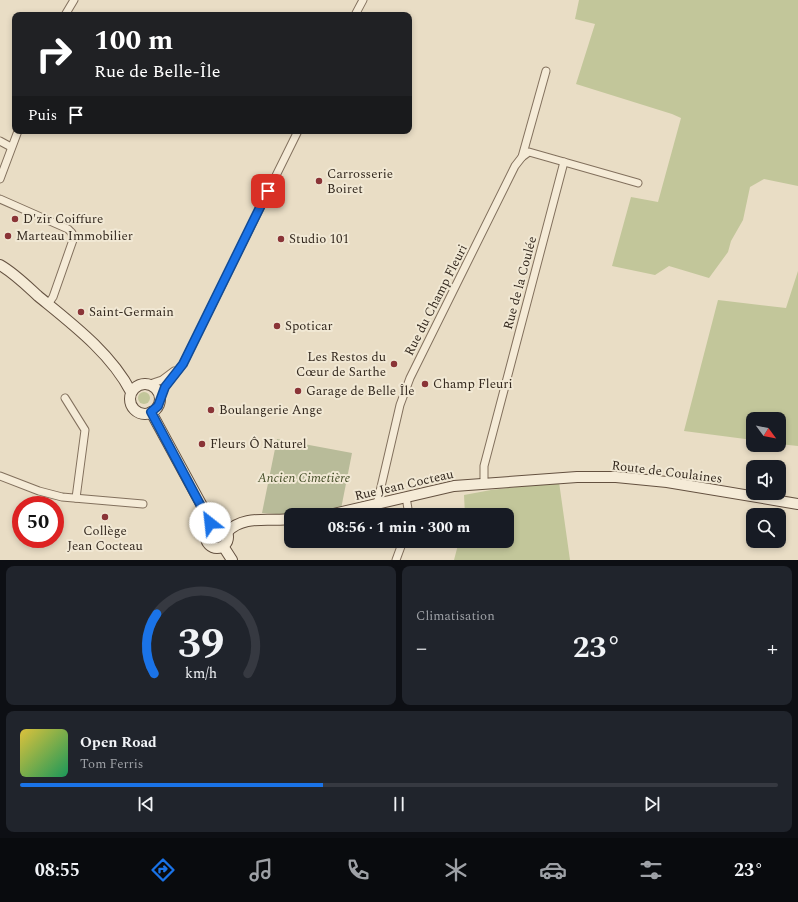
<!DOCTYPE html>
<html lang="fr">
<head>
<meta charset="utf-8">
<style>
	body { margin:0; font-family:Spectral,serif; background:#20242c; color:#f1f3f6; height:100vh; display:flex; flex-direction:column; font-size:15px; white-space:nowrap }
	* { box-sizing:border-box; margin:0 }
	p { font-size:13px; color:#9ea1a6 }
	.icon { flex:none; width:22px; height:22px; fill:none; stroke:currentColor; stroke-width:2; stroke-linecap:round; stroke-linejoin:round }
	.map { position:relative; height:560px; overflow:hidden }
	.details { display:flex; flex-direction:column; gap:6px; padding:6px; background:#0d0f14; flex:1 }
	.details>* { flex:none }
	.top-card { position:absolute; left:12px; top:12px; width:400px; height:122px; border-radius:8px; box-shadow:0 2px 6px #0003; background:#202124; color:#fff; overflow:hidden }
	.needle { width:26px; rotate:122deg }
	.tools { position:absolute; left:746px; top:412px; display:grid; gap:8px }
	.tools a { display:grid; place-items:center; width:40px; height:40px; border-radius:8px; background:#171b24; box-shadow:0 2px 6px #0003; font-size:20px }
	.speed { position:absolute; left:12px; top:496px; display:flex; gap:8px; font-size:20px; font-weight:700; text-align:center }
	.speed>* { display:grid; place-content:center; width:52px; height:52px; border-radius:50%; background:#171b24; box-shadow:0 2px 6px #0003; line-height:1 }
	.speed .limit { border:6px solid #d22; background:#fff; color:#111 }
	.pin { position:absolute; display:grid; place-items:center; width:34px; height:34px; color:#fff; margin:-17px; border-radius:8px; box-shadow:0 2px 6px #0006 }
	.me { position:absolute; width:44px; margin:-22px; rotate:331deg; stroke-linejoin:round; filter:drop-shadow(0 0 3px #0008) }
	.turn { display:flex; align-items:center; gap:14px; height:84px; padding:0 16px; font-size:18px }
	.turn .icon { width:52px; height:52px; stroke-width:2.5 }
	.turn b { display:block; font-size:28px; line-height:34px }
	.then { display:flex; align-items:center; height:38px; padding:0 16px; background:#0003; gap:8px; font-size:15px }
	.big { font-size:30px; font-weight:700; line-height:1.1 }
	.details .widget { flex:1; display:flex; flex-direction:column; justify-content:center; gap:6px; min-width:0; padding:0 14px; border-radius:8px; background:#20242c }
	.details .dial { align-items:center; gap:0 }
	.dial svg { height:104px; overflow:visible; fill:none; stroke:#363941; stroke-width:7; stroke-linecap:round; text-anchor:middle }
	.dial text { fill:#f1f3f6; stroke:none }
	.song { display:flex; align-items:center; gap:12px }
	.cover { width:48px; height:48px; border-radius:6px; background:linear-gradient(135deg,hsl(50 70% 55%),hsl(150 70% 35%)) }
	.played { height:4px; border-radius:2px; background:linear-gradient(90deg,#1a73e8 40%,#363941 40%) }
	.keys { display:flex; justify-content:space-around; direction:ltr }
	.heat { display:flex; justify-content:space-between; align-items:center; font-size:22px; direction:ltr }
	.details .tiles { flex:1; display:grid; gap:6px; grid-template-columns:1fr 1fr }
	.widget:last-child { grid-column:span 2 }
	.trip { position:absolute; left:284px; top:508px; width:230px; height:40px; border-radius:8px; background:#171b24; box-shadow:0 2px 6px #0003; font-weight:700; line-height:40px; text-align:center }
	.tab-bar { display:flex; height:64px; justify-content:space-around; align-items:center; background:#090b0e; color:#9ea1a6 }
	.tab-bar .icon { width:28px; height:28px }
	.tab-bar .on { color:#1a73e8 }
	.tab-bar b { font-size:18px; color:#f1f3f6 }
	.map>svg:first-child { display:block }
	.green { fill:#c2c69a }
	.cemetery { fill:#b8bb99 }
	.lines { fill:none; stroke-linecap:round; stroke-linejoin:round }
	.street-casing { stroke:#82705d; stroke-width:9 }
	.secondary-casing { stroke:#645140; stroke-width:12 }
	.street { stroke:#f5ebd7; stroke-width:7 }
	.secondary { stroke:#f5ebd7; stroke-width:10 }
	.route-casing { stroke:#114b97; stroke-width:10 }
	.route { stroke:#1a73e8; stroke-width:7 }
	.poi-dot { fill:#8a3437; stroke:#f1e8d4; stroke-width:1.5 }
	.labels { text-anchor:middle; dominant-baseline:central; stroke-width:4; stroke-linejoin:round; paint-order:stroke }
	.poi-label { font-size:13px; fill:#34291f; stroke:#f1e8d4; text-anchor:start }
	.street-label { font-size:13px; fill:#34291f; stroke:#f1e8d4 }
	.park-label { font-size:13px; font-style:italic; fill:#454e28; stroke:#f1e8d4 }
</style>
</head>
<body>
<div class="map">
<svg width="798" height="560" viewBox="0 0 798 560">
	<rect width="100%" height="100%" fill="#e9ddc5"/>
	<g class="green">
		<path d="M579,0h219v186l-34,-7 -14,8 -7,33 -12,21 -3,11 -19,26 -40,-12 -14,9 -43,-9 19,-69 27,5 23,-84 -9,-4 -96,-30 19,-60 -20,-5z"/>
		<path d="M798,271v175l-19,-2v-25h-26v21l-69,-9 34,-131 68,8z"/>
		<circle cx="144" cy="398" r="6"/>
		<path d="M559,482l11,78h-116l5,-19h48v-26h-42l-1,-20 27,-5z"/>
	</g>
	<path class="cemetery" d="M277,439l75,14 -11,56 -18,3 -3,-3 -7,1 -2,4 -20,1 -29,-2z"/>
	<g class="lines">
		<defs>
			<g id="street">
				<path d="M65,15l9,-15"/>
				<path d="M355,15l8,-15"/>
				<path d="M0,141l11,6"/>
				<path d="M522,157l24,-86"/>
				<path d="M0,179l18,-48"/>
				<path d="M0,199l68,30 4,4 1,7 -20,57 -5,7"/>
				<path d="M150,384l12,-4 12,-9"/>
				<path d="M65,398l20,32 -9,68"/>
				<path d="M160,400l5,-13 18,-23 115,-233"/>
				<path d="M0,476l39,15 23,6 81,7"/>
				<path d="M484,483v-17l80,-304"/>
				<path d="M406,497l3,18"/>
				<path d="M377,504l23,-99 10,-27 105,-212 7,-9 7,-5 109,31"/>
				<path d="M396,560l7,-19"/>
			</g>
			<g id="secondary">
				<path d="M0,265c14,8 26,20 38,31 33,27 73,57 93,96"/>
				<circle cx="145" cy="399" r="15"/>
				<path d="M151,412l62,114"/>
				<path d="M329,515l125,-29 123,-9h39l51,5 131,22"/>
				<circle cx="217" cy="537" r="11"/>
				<path d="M227,532c17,-18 42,-10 64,-13"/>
				<path d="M223,546l9,14"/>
			</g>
		</defs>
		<use href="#street" class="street-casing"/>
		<use href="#secondary" class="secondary-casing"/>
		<use href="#street" class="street"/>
		<use href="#secondary" class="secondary"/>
	</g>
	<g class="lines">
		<defs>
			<path id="route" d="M210,523l-59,-111 7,-6 7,-19 18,-23 85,-173"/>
		</defs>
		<use href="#route" class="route-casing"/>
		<use href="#route" class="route"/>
	</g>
	<g class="poi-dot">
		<circle cx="319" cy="181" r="4"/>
		<circle cx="15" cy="219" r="4"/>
		<circle cx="8" cy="236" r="4"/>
		<circle cx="281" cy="239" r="4"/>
		<circle cx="81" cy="312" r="4"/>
		<circle cx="277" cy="326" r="4"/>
		<circle cx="394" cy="364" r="4"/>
		<circle cx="425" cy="384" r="4"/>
		<circle cx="298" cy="391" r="4"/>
		<circle cx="211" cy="410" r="4"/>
		<circle cx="202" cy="444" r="4"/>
		<circle cx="105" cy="517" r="4"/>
	</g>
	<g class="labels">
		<g class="poi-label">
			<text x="327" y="174">Carrosserie<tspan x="327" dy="15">Boiret</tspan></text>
			<text x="23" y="219">D'zir Coiffure</text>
			<text x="16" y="236">Marteau Immobilier</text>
			<text x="289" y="239">Studio 101</text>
			<text x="89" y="312">Saint-Germain</text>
			<text x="285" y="326">Spoticar</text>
			<text x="386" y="357" text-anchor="end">Les Restos du<tspan x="386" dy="15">Cœur de Sarthe</tspan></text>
			<text x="433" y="384">Champ Fleuri</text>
			<text x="306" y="391">Garage de Belle Île</text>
			<text x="219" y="410">Boulangerie Ange</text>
			<text x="210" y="444">Fleurs Ô Naturel</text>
			<text x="105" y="531" text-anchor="middle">Collège<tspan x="105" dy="15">Jean Cocteau</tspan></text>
		</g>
		<g class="street-label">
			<text transform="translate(520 283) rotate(-75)">Rue de la Coulée</text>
			<text transform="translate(436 300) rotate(-63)">Rue du Champ Fleuri</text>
			<text transform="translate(667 472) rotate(7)">Route de Coulaines</text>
			<text transform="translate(404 485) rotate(-13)">Rue Jean Cocteau</text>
		</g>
		<g class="park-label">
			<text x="304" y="478">Ancien Cimetière</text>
		</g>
	</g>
</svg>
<div class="tools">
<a><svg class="needle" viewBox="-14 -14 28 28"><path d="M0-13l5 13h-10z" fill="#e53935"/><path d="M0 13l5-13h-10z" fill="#9ea1a6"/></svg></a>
<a><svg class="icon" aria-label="sound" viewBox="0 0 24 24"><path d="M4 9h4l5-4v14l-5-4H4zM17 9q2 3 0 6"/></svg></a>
<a><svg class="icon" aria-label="search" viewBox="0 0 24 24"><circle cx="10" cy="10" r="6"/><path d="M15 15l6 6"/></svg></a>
</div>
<div class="speed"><div class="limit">50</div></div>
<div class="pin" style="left:268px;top:191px;background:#d93025"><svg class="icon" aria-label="arrive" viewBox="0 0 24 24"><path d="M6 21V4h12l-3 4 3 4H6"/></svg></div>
<svg class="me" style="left:210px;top:523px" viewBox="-20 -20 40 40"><circle r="19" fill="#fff"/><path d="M0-13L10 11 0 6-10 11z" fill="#1a73e8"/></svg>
<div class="trip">08:56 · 1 min · 300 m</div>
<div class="top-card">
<div class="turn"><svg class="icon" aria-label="right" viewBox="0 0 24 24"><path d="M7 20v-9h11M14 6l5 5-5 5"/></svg><div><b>100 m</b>Rue de Belle-Île</div></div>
<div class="then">Puis<svg class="icon" aria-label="arrive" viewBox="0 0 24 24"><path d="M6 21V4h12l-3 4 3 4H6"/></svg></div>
</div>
</div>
<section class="details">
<div class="tiles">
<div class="widget dial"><svg viewBox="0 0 100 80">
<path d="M14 69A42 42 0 1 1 86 69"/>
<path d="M14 69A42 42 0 0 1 16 23" stroke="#1a73e8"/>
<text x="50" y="56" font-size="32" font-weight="700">39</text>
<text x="50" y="72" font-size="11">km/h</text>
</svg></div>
<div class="widget"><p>Climatisation</p>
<div class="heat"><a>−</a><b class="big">23°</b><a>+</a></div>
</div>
<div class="widget">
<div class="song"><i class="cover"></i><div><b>Open Road</b><p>Tom Ferris</p></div></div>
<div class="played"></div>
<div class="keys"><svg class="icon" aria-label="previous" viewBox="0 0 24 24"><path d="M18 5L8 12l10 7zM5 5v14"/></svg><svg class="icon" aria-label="pause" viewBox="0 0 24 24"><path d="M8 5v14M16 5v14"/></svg><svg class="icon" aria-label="next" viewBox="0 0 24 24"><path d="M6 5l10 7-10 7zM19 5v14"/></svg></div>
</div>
</div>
</section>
<nav class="tab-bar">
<b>08:55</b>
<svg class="icon on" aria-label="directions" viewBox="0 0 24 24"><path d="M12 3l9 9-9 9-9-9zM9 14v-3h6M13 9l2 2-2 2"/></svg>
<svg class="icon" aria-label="music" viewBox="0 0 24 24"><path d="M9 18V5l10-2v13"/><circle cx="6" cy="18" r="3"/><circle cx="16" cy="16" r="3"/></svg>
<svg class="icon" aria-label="phone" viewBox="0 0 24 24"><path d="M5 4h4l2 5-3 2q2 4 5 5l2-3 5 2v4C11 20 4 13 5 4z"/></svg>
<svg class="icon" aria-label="climate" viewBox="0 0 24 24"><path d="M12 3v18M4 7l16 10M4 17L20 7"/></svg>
<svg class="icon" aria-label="car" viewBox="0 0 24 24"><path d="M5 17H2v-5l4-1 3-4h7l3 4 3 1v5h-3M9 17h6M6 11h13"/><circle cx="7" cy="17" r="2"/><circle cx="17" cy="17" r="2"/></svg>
<svg class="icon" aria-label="filters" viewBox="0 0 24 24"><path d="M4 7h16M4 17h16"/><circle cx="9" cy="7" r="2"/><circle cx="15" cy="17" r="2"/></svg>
<b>23°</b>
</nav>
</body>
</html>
